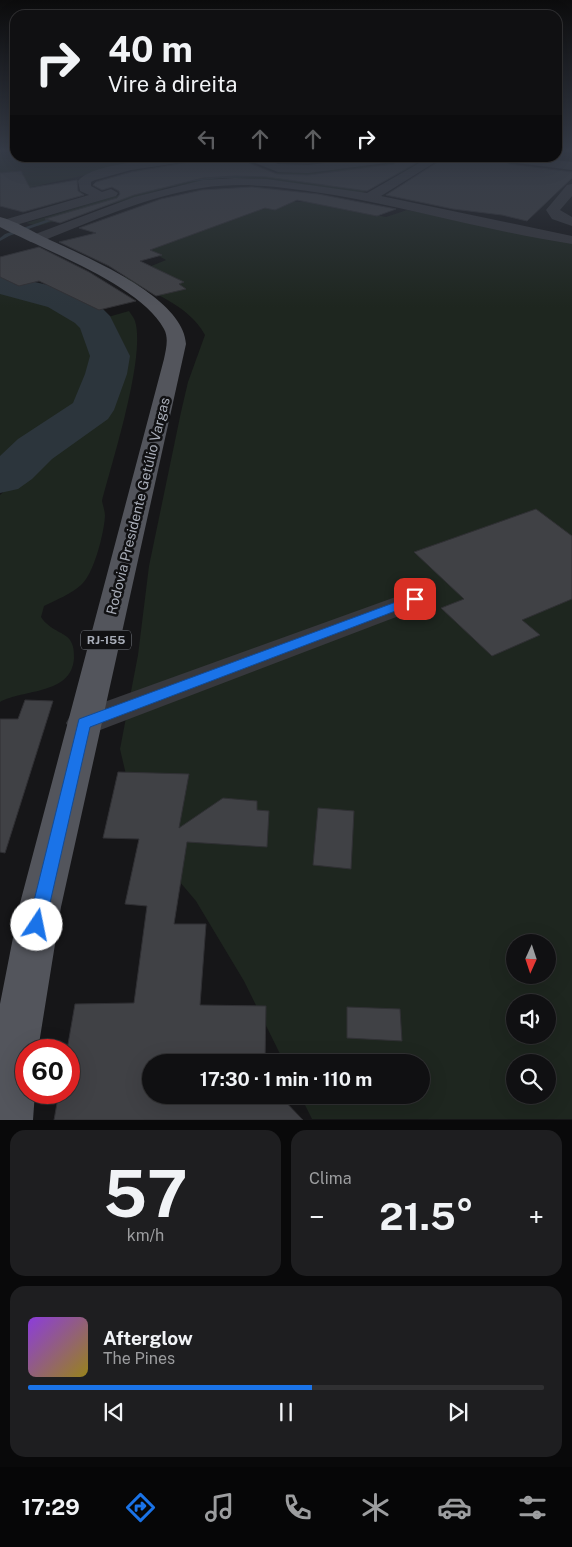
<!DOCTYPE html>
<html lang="pt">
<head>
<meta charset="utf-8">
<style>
	body { margin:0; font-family:"Public Sans",sans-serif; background:#1e1e20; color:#f1f3f6; height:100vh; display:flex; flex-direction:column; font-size:19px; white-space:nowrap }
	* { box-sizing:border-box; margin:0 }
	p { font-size:16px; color:#9c9d9f }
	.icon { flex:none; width:28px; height:28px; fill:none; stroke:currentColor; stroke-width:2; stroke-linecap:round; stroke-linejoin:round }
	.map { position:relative; height:1120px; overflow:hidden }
	.sheet { display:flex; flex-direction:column; gap:10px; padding:10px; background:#09090a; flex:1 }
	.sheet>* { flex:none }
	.guide { position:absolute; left:10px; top:10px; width:552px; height:152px; border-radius:15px; box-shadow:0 5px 20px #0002,0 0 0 1px #303032; background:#101012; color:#f1f3f6; overflow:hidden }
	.needle { width:32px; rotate:183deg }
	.buttons { position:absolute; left:506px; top:934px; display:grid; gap:10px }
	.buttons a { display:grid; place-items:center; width:50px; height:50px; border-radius:50%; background:#101012; box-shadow:0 5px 20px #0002,0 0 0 1px #303032; font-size:25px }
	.speed { position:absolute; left:15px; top:1039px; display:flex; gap:10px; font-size:25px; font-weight:700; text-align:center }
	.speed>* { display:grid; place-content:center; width:65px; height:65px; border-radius:50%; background:#101012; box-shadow:0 5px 20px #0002,0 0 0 1px #303032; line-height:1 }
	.speed .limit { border:8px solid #d22; background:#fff; color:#111 }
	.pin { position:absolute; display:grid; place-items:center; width:42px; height:42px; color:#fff; margin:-21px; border-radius:10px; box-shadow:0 2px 8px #0006 }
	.me { position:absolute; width:55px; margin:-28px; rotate:11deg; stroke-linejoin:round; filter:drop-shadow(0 0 4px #0008) }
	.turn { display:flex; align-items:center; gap:18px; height:105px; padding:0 15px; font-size:22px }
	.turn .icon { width:65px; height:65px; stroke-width:2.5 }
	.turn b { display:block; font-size:35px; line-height:42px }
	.lanes { display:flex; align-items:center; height:48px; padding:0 15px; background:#0003; justify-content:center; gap:25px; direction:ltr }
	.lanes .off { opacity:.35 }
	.big { font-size:38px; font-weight:700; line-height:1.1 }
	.sheet .card { flex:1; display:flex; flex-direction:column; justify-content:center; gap:8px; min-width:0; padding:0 18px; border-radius:15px; background:#1e1e20 }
	.sheet .dial { align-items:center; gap:0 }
	.dial b { font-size:65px; line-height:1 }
	.song { display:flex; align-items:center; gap:15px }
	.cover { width:60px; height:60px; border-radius:8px; background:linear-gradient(135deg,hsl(270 70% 55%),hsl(50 70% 35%)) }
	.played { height:5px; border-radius:2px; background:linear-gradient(90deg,#1a73e8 55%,#303032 55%) }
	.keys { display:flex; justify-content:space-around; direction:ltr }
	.heat { display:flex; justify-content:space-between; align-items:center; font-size:28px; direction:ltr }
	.sheet .tiles { flex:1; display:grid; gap:10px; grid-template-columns:1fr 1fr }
	.card:last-child { grid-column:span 2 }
	.trip { position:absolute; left:142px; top:1054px; width:288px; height:50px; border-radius:25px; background:#101012; box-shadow:0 5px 20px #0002,0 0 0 1px #303032; font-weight:700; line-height:50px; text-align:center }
	.menu { display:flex; height:80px; justify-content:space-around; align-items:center; background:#060607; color:#9c9d9f }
	.menu .icon { width:35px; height:35px }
	.menu .on { color:#1a73e8 }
	.menu b { font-size:22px; color:#f1f3f6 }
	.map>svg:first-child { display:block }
	.green { fill:#1e261f; fill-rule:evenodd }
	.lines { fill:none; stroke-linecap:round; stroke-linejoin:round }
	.stream { fill:#2c353c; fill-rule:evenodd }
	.river { fill:#2c353c; fill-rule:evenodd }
	.building { fill:#404145; stroke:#303034 }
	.minor { fill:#37383d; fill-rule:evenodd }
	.major { fill:#53555c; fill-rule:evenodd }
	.route { fill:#1a73e8; stroke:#114b97 }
	.labels { text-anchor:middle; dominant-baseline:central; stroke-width:5; stroke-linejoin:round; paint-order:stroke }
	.shield { fill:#111113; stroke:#7b7e86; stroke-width:1 }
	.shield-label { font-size:12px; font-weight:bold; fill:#a8adb8 }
	.street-label { font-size:14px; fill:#a8adb8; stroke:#111113 }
</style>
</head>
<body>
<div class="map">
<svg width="572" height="1120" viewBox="0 0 572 1120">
	<rect width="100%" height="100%" fill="#161618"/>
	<g class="green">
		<path d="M0,150h15v8h148l-163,36z"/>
		<path d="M406,158h23l-67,35 -96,-14 -42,-1 -54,9 -132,39 -12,-3 90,-27 75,-18 147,-9 46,-5z"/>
		<path d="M275,201l32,1 79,15 21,-7 165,32v877h-260l-12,-24h121v-33h-137l-40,-81 -48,-80 -45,-53 -20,-52 -11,-47 18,-94 11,-89 32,-154 7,-30 17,-47c-16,-30 -54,-43 -83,-57l44,-18 -34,-19zM515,942h33v33h-33zM515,1002h33v33h-33zM515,1062h33v33h-33z"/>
		<path d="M0,291c35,7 76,9 88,48 4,11 7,19 5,30 -1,10 0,21 -6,30 -17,23 -62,46 -87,62z"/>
		<path d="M77,301l31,16 21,-6c2,3 5,7 6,10 11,35 -23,141 -33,180 1,5 3,10 3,15 -1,17 -11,58 -24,69 -10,9 -25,15 -37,21l-3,11c8,13 25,16 29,23 4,6 4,12 4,18 -2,37 -51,31 -74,44v-207c34,-30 77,-54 106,-89 13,-15 21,-47 12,-66 -8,-17 -26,-28 -41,-39z"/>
	</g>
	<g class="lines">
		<g class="stream">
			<path d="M260,175l1,2 -40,1 -35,4 -2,-1 37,-5z"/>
			<path d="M58,216l4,1 -53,19 -9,5v-3l5,-4z"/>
		</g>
		<path class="river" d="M0,274l74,17 27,16 9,9 20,40 -3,18 -13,36 -6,9 -56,40 -20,20 -14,10 -18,4v-37l18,-17 55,-36 12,-29 5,-18 -10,-28 -5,-5 -27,-16 -48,-13z"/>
	</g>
	<g class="building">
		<path d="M213,158h33l3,5 28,11 31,1 86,-11 8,-6h23l-58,33 -100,-14 -32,-1 -32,2 -69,17 -74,28 -15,-4 72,-21 3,-4 -1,-3 -7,-4 -10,3 -9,-5 3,-3 35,-10z"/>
		<path d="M267,158h91l-50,5 -30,-1z"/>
		<path d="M444,158l14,2 6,-2 38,2 7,4 63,8v6l-45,43 -25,-6 -49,-6 -67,-14z"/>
		<path d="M21,171l9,17 47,-8 1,11 6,4 -61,17 -23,-6v-33z"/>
		<path d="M252,187l66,7 78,15 -19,7 -80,-16 -22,10 -10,-2 -115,42 12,5 -22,6 44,21 -5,2 7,5 -30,7 -47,-30 -50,-24 37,-9 -17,-5 82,-29 41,-9z"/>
		<path d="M39,247l50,25 47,29 -37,9 -60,-29 -20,5 -19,-9v-20z"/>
		<path d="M536,509l36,27v63l-50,21 18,15 -48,21 -51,-48 23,-9 -50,-47z"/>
		<path d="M25,700l28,1 -48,152 -5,-1v-133h18z"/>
		<path d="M118,772l71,2 -10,54 44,-30 34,3v9l12,1 -2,36 -80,-5 -13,82h32l-6,81 66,1 -1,56h-114v33h128l24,25h-249l5,-28h10v-42h-2l8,-46 59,-1 13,-97 -22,-2 14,-65 -36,-1z"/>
		<path d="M318,808l36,3 -3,58 -38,-4z"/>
		<path d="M347,1007l53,2 2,32 -55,-3z"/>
	</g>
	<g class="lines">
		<g class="minor">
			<path d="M164,158h27l-6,4 -54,8 -36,10 -4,2v4l11,6 9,-3 7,4 -2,3 -107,31h-9v-6l89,-26 -9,-4 -2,-10c12,-16 66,-20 86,-23z"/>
			<path d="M248,158h15l15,6 30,1 62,-7h30l-6,4 -86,11 -30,-1 -28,-11z"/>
			<path d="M428,158h14l-61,38 191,40v8c-80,-12 -158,-35 -238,-49 -43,-7 -88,-14 -132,-7 -57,9 -109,33 -162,54h-10l-2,-3 2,-3 104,-39 69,-17 32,-2 32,1 100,14z"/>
			<path d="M503,158h30l39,4v8l-63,-8z"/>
			<path d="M572,184v12l-12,14 12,7v9l-20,-7 -6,-9 21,-25z"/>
			<path d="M415,590l10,2 5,7 -5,7 -330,126 -12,4 -12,-4 -5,-9 5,-9z"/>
		</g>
		<path class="major" d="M0,217c16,4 33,15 48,22 38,18 136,58 138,105l-125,563 -23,143h-12v42h9l-2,28h-33v-116l19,-97 145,-548c2,-10 5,-21 0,-30 -23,-44 -120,-79 -164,-102z"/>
	</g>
	<linearGradient id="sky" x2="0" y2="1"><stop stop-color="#0c0c0d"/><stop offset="0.49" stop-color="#363c48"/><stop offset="1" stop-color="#363c48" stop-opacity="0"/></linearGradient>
	<rect width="572" height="307" fill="url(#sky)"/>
	<path class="route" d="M415,595l4,1 2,3 -2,3 -329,125 -45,198 -2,6 -6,2 -6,-2 -3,-6 51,-206z"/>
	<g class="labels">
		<rect class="shield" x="81" y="630.5" width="50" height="19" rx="4"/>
		<g class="shield-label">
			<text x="106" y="640">RJ-155</text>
		</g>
		<g class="street-label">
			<text transform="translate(138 506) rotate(-76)">Rodovia Presidente Getúlio Vargas</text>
		</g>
	</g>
</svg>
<div class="buttons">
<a><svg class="needle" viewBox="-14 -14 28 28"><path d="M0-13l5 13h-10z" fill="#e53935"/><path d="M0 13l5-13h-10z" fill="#9c9d9f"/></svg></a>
<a><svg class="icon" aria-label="sound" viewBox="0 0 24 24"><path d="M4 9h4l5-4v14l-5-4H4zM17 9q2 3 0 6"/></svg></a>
<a><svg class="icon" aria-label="search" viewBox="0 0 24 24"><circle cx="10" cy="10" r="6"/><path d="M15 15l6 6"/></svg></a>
</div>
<div class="speed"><div class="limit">60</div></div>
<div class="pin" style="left:415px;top:599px;background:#d93025"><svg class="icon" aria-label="arrive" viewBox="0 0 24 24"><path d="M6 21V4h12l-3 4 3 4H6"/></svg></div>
<svg class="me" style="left:37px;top:925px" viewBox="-20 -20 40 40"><circle r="19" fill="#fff"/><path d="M0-13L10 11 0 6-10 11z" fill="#1a73e8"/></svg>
<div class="trip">17:30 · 1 min · 110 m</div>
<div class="guide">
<div class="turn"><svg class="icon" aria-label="right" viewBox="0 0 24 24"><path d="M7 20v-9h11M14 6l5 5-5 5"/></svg><div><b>40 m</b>Vire à direita</div></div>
<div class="lanes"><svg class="icon off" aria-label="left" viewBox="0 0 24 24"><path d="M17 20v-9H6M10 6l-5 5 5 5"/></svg><svg class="icon off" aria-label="ahead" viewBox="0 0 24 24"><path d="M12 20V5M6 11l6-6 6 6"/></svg><svg class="icon off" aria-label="ahead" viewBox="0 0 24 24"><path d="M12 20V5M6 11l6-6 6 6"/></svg><svg class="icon" aria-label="right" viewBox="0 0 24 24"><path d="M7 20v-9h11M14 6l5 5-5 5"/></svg></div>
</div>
</div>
<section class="sheet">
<div class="tiles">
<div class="card dial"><b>57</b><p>km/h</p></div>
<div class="card"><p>Clima</p>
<div class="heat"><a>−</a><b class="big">21.5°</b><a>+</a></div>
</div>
<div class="card">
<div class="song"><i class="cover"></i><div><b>Afterglow</b><p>The Pines</p></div></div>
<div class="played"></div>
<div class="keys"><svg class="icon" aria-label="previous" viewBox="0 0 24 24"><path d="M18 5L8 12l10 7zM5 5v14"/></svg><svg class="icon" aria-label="pause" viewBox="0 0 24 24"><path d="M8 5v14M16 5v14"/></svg><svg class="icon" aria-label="next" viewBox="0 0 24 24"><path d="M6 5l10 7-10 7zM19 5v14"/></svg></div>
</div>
</div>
</section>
<nav class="menu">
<b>17:29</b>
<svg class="icon on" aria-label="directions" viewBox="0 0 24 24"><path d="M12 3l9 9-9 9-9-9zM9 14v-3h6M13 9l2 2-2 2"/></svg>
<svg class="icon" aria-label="music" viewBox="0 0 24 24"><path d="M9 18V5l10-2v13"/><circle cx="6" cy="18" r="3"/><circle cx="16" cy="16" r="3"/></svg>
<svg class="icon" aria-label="phone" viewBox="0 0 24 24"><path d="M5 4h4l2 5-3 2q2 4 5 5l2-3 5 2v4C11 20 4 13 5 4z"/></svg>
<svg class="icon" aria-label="climate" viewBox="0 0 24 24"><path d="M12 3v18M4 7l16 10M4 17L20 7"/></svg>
<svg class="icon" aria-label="car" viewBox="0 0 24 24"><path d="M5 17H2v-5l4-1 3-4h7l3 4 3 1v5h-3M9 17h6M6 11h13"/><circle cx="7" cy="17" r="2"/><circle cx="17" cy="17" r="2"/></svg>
<svg class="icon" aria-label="filters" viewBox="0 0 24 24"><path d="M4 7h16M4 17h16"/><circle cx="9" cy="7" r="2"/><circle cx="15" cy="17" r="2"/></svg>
</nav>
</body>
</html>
